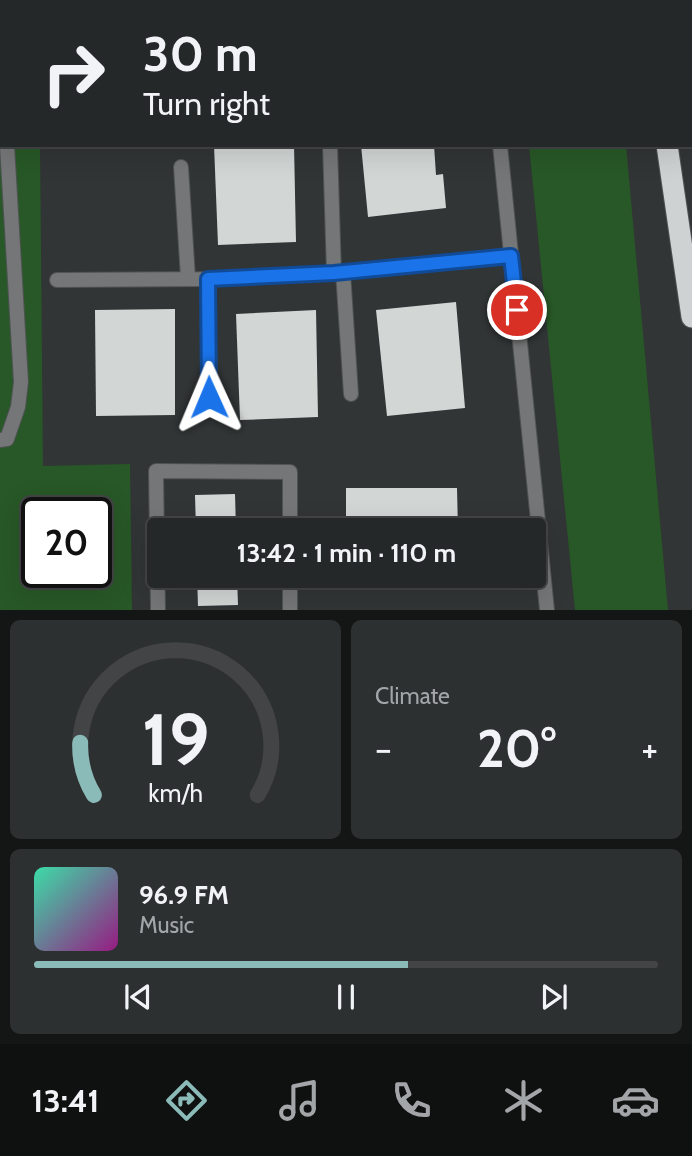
<!DOCTYPE html>
<html lang="en">
<head>
<meta charset="utf-8">
<style>
	body { margin:0; font-family:Cabin,sans-serif; background:#2d3030; color:#f1f3f6; height:100vh; display:flex; flex-direction:column; font-size:26px; white-space:nowrap }
	* { box-sizing:border-box; margin:0 }
	p { font-size:23px; color:#a3a6a8 }
	.icon { flex:none; width:38px; height:38px; fill:none; stroke:currentColor; stroke-width:2; stroke-linecap:round; stroke-linejoin:round }
	.map { position:relative; height:610px; overflow:hidden }
	.details { display:flex; flex-direction:column; gap:10px; padding:10px; background:#141616; flex:1 }
	.details>* { flex:none }
	.guide { position:absolute; left:0px; top:0px; width:693px; height:147px; box-shadow:0 7px 28px #0002,0 0 0 2px #424445; background:#252828; color:#f1f3f6; overflow:hidden }
	.speed { position:absolute; left:21px; top:497px; display:flex; gap:14px; font-size:35px; font-weight:700; text-align:center }
	.speed>* { display:grid; place-content:center; width:91px; height:91px; border-radius:50%; background:#252828; box-shadow:0 7px 28px #0002,0 0 0 2px #424445; line-height:1 }
	.speed .limit { border:4px solid #111; border-radius:10px; background:#fff; color:#111 }
	.pin { position:absolute; display:grid; place-items:center; width:60px; height:60px; color:#fff; margin:-30px; border:4px solid #fff; border-radius:50%; box-shadow:0 2px 7px #0007 }
	.me { position:absolute; width:77px; margin:-38px; rotate:359deg; stroke-linejoin:round; filter:drop-shadow(0 0 5px #0008) }
	.turn { display:flex; align-items:center; gap:24px; height:147px; padding:0 28px; font-size:32px }
	.turn .icon { width:91px; height:91px; stroke-width:2.5 }
	.turn b { display:block; font-size:49px; line-height:60px }
	.big { font-size:52px; font-weight:700; line-height:1.1 }
	.details .tile { flex:1; display:flex; flex-direction:column; justify-content:center; gap:10px; min-width:0; padding:0 24px; border-radius:10px; background:#2d3030 }
	.details .dial { align-items:center; gap:0 }
	.dial svg { height:182px; overflow:visible; fill:none; stroke:#424445; stroke-width:7; stroke-linecap:round; text-anchor:middle }
	.dial text { fill:#f1f3f6; stroke:none }
	.song { display:flex; align-items:center; gap:21px }
	.cover { width:84px; height:84px; border-radius:10px; background:linear-gradient(135deg,hsl(160 70% 55%),hsl(310 70% 35%)) }
	.played { height:7px; border-radius:4px; background:linear-gradient(90deg,#8bbbb9 60%,#424445 60%) }
	.keys { display:flex; justify-content:space-around; direction:ltr }
	.heat { display:flex; justify-content:space-between; align-items:center; font-size:38px; direction:ltr }
	.details .tiles { flex:1; display:grid; gap:10px; grid-template-columns:1fr 1fr }
	.tile:last-child { grid-column:span 2 }
	.trip { position:absolute; left:147px; top:518px; width:399px; height:70px; border-radius:7px; background:#252828; box-shadow:0 7px 28px #0002,0 0 0 2px #424445; font-weight:700; line-height:70px; text-align:center }
	.menu { display:flex; height:112px; justify-content:space-around; align-items:center; background:#0f1010; color:#a3a6a8 }
	.menu .icon { width:49px; height:49px }
	.menu .on { color:#8bbbb9 }
	.menu b { font-size:32px; color:#f1f3f6 }
	.map>svg:first-child { display:block }
	.green { fill:#285827; fill-rule:evenodd }
	.building { fill:#d2d6d5 }
	.lines { fill:none; stroke-linecap:round; stroke-linejoin:round }
	.lane-casing { stroke:#4f5353; stroke-width:16 }
	.street-casing { stroke:#4f5353; stroke-width:16 }
	.highway-casing { stroke:#4f5353; stroke-width:23 }
	.lane { stroke:#757677; stroke-width:14 }
	.street { stroke:#757677; stroke-width:14 }
	.highway { stroke:#ced2d3; stroke-width:21 }
	.route-casing { stroke:#114b97; stroke-width:18 }
	.route { stroke:#1a73e8; stroke-width:12 }
</style>
</head>
<body>
<div class="map">
<svg width="692" height="610" viewBox="0 0 692 610">
	<rect width="100%" height="100%" fill="#313535"/>
	<g class="green">
		<path d="M0,0h38l-36,2v143h38l3,321 87,-2 2,146h-132zM37,513h59v59h-59z"/>
		<path d="M529,145h97l42,465h-93z"/>
	</g>
	<g class="building">
		<path d="M214,145h80l2,97 -78,3z"/>
		<path d="M361,145h73l2,30 7,-1 3,34 -78,9z"/>
		<path d="M456,302l9,106 -78,8 -11,-106z"/>
		<path d="M175,309v106l-79,1 -1,-106z"/>
		<path d="M316,310l2,107 -78,3 -4,-106z"/>
		<path d="M346,488h111l1,42h-112z"/>
		<path d="M235,494l1,36h-40l-1,-35z"/>
		<path d="M197,576h40l1,29 -40,1z"/>
	</g>
	<g class="lines">
		<defs>
			<g id="lane">
				<path d="M0,35l2,29"/>
				<path d="M330,145l4,128"/>
				<path d="M181,167l7,111"/>
				<path d="M343,272l8,122"/>
				<path d="M208,279l2,118"/>
				<path d="M57,280l151,-1 126,-6 177,-17"/>
				<path d="M0,440l7,-1 11,-32 3,-25 -14,-237"/>
			</g>
			<g id="street">
				<path d="M485,0v2"/>
				<path d="M500,145l47,465"/>
				<path d="M290,576v34"/>
				<path d="M158,610l-2,-139 134,1v58"/>
			</g>
			<g id="highway">
				<path d="M642,0v2"/>
				<path d="M688,0l1,2"/>
				<path d="M691,44l1,12"/>
				<path d="M667,145l25,172"/>
			</g>
		</defs>
		<use href="#lane" class="lane-casing"/>
		<use href="#street" class="street-casing"/>
		<use href="#highway" class="highway-casing"/>
		<use href="#lane" class="lane"/>
		<use href="#street" class="street"/>
		<use href="#highway" class="highway"/>
	</g>
	<g class="lines">
		<defs>
			<path id="route" d="M209,397l-1,-118 126,-6 177,-17 6,54"/>
		</defs>
		<use href="#route" class="route-casing"/>
		<use href="#route" class="route"/>
	</g>
</svg>
<div class="speed"><div class="limit">20</div></div>
<div class="pin" style="left:517px;top:310px;background:#d93025"><svg class="icon" aria-label="arrive" viewBox="0 0 24 24"><path d="M6 21V4h12l-3 4 3 4H6"/></svg></div>
<svg class="me" style="left:209px;top:397px" viewBox="-20 -20 40 40"><path d="M0-17L14 15 0 8-14 15z" fill="#1a73e8" stroke="#fff" stroke-width="4"/></svg>
<div class="trip">13:42 · 1 min · 110 m</div>
<div class="guide">
<div class="turn"><svg class="icon" aria-label="right" viewBox="0 0 24 24"><path d="M7 20v-9h11M14 6l5 5-5 5"/></svg><div><b>30 m</b>Turn right</div></div>
</div>
</div>
<section class="details">
<div class="tiles">
<div class="tile dial"><svg viewBox="0 0 100 80">
<path d="M14 69A42 42 0 1 1 86 69"/>
<path d="M14 69A42 42 0 0 1 8 46" stroke="#8bbbb9"/>
<text x="50" y="56" font-size="32" font-weight="700">19</text>
<text x="50" y="72" font-size="11">km/h</text>
</svg></div>
<div class="tile"><p>Climate</p>
<div class="heat"><a>−</a><b class="big">20°</b><a>+</a></div>
</div>
<div class="tile">
<div class="song"><i class="cover"></i><div><b>96.9 FM</b><p>Music</p></div></div>
<div class="played"></div>
<div class="keys"><svg class="icon" aria-label="previous" viewBox="0 0 24 24"><path d="M18 5L8 12l10 7zM5 5v14"/></svg><svg class="icon" aria-label="pause" viewBox="0 0 24 24"><path d="M8 5v14M16 5v14"/></svg><svg class="icon" aria-label="next" viewBox="0 0 24 24"><path d="M6 5l10 7-10 7zM19 5v14"/></svg></div>
</div>
</div>
</section>
<nav class="menu">
<b>13:41</b>
<svg class="icon on" aria-label="directions" viewBox="0 0 24 24"><path d="M12 3l9 9-9 9-9-9zM9 14v-3h6M13 9l2 2-2 2"/></svg>
<svg class="icon" aria-label="music" viewBox="0 0 24 24"><path d="M9 18V5l10-2v13"/><circle cx="6" cy="18" r="3"/><circle cx="16" cy="16" r="3"/></svg>
<svg class="icon" aria-label="phone" viewBox="0 0 24 24"><path d="M5 4h4l2 5-3 2q2 4 5 5l2-3 5 2v4C11 20 4 13 5 4z"/></svg>
<svg class="icon" aria-label="climate" viewBox="0 0 24 24"><path d="M12 3v18M4 7l16 10M4 17L20 7"/></svg>
<svg class="icon" aria-label="car" viewBox="0 0 24 24"><path d="M5 17H2v-5l4-1 3-4h7l3 4 3 1v5h-3M9 17h6M6 11h13"/><circle cx="7" cy="17" r="2"/><circle cx="17" cy="17" r="2"/></svg>
</nav>
</body>
</html>
